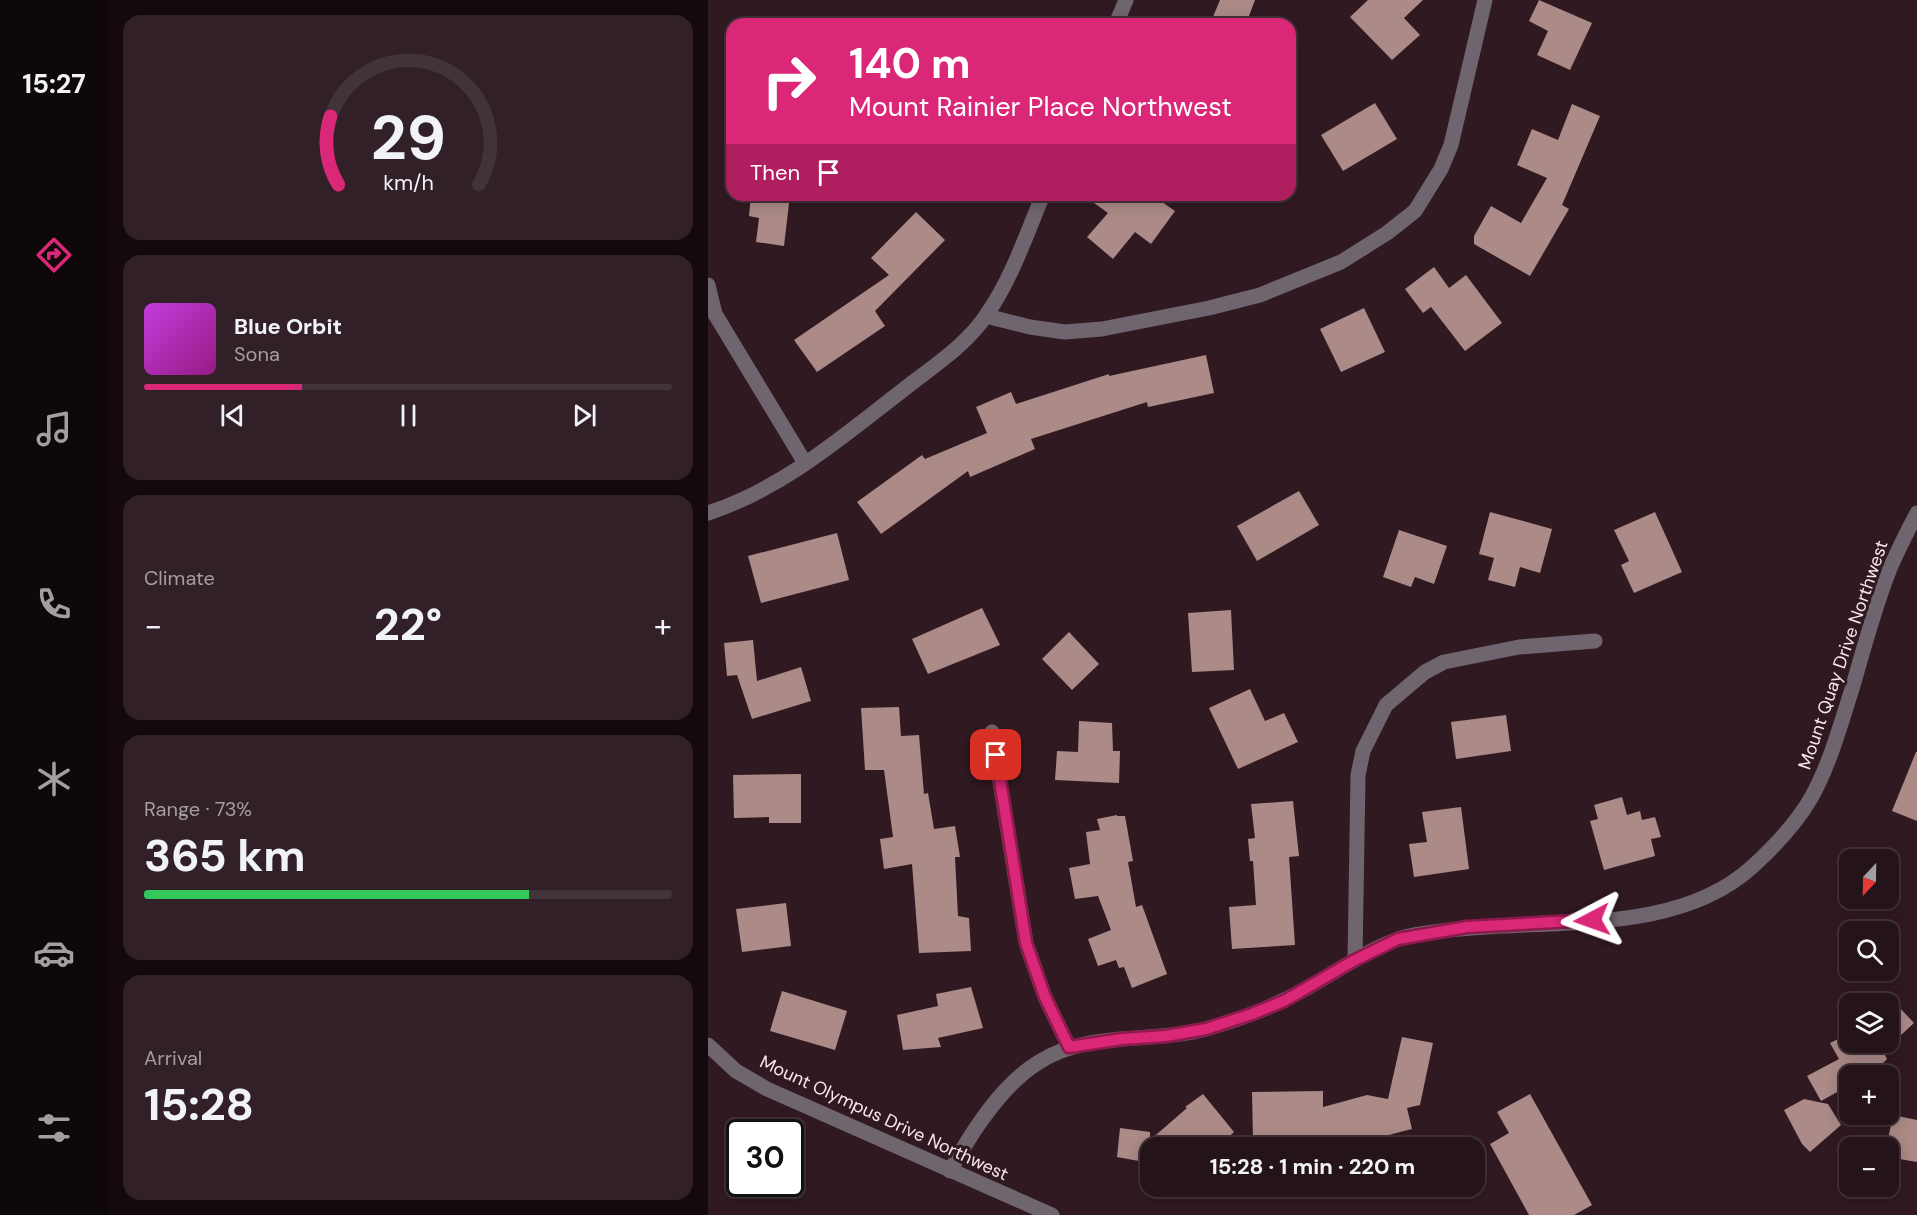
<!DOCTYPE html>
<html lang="en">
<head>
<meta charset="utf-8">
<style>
	body { margin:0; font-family:"DM Sans",sans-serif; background:#312027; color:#f1f3f6; height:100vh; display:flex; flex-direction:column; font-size:22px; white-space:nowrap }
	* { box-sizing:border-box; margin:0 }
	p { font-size:20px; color:#a39ea2 }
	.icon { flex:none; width:33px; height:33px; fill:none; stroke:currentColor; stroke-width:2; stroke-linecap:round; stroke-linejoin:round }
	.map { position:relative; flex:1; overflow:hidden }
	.drawer { display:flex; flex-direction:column; gap:15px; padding:15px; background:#140a0e; width:600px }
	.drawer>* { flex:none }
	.hud { position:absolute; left:18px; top:18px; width:570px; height:183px; border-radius:18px; box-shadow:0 3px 15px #0003,0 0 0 2px #423239; background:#db2777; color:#fff; overflow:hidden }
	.needle { width:39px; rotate:202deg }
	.buttons { position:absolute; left:1131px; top:849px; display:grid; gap:12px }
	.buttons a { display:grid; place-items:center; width:60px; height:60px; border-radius:12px; background:#25131a; box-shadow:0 3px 15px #0003,0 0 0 2px #423239; font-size:30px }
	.speed { position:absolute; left:18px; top:1119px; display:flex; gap:12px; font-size:30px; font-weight:700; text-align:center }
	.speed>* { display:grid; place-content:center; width:78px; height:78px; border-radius:50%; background:#25131a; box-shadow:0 3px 15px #0003,0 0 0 2px #423239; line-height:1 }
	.speed .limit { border:3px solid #111; border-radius:9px; background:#fff; color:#111 }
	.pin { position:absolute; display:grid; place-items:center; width:51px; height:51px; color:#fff; margin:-26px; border-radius:12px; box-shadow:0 3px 9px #0006 }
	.me { position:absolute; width:66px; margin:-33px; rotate:266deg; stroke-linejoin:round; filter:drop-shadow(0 0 4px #0008) }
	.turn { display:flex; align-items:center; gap:21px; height:126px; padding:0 24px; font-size:27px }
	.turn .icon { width:78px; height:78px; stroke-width:2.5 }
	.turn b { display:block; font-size:42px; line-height:51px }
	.then { display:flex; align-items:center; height:57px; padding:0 24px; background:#0003; gap:12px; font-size:22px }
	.big { font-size:45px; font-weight:700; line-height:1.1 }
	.drawer .tile { flex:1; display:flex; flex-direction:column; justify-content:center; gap:9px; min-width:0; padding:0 21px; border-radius:18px; background:#312027 }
	.drawer .dial { align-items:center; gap:0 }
	.dial svg { height:156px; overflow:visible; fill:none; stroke:#423239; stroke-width:7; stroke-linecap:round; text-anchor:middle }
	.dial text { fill:#f1f3f6; stroke:none }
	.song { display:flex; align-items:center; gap:18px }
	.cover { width:72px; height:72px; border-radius:9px; background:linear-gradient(135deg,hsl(290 70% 55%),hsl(310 70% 35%)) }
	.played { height:6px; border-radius:3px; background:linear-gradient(90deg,#db2777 30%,#423239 30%) }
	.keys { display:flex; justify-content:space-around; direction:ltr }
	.heat { display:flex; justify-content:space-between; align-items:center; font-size:33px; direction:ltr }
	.charge { height:9px; border-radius:4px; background:linear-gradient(90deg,#34c759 73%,#423239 0) }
	.trip { position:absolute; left:432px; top:1137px; width:345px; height:60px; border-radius:18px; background:#25131a; box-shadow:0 3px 15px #0003,0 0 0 2px #423239; font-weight:700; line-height:60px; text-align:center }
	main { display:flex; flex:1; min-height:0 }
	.tabs { display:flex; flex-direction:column; width:108px; justify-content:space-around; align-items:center; background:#0f080a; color:#a39ea2 }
	.tabs .icon { width:42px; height:42px }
	.tabs .on { color:#db2777 }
	.tabs b { font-size:27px; color:#f1f3f6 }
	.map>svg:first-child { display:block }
	.building { fill:#ab8a87 }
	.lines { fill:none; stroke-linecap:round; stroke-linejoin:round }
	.minor { stroke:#6f656e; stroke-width:15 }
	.tertiary { stroke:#6f656e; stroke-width:15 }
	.route-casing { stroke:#8e194d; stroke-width:15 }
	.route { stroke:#db2777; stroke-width:10 }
	.labels { text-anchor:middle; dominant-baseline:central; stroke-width:6; stroke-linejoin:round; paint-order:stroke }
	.street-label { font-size:18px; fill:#fae8ee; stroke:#311922 }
</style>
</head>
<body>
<main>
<nav class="tabs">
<b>15:27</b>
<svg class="icon on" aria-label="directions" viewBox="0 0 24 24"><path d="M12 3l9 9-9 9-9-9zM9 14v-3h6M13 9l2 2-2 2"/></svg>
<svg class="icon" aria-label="music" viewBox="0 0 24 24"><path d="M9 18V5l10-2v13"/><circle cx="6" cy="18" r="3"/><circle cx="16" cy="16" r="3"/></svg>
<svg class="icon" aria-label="phone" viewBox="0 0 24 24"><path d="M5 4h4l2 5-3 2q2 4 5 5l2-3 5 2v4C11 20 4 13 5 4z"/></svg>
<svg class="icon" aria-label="climate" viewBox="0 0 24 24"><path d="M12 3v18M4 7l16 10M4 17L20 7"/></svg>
<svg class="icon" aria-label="car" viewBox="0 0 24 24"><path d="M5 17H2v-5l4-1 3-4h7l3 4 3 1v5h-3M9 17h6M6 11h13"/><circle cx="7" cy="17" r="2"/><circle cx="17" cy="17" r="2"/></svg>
<svg class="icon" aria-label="filters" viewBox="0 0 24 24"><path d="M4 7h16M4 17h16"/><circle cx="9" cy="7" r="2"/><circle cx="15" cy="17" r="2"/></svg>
</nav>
<section class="drawer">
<div class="tile dial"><svg viewBox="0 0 100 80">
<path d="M14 69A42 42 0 1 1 86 69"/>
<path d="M14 69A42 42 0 0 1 10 34" stroke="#db2777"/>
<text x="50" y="56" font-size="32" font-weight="700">29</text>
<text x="50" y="72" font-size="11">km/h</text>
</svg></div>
<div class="tile">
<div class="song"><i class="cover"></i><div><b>Blue Orbit</b><p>Sona</p></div></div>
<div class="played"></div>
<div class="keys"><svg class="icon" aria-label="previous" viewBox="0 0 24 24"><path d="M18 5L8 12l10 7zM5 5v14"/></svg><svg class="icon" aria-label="pause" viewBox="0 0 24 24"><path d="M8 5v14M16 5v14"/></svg><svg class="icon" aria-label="next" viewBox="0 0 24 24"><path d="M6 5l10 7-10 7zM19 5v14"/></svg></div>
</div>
<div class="tile"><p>Climate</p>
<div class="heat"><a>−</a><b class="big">22°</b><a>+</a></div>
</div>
<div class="tile"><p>Range · 73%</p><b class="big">365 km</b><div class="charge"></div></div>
<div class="tile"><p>Arrival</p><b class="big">15:28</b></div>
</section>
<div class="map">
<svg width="1209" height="1215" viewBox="0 0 1209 1215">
	<rect width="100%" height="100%" fill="#311922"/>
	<g class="building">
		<path d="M512,0h35l-9,24h-36z"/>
		<path d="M660,0h55l-19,18 16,17 -28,25 -42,-43z"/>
		<path d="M831,0l53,23 -22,47 -33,-15 11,-24 -19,-10z"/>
		<path d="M667,103l22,36 -54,32 -22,-36z"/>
		<path d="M864,104l28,12 -38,89 7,4 -39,67 -56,-32v-8l17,-30 30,17 26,-45 -30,-13 15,-36 26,11z"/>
		<path d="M43,195h39l-6,51 -28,-4 3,-24 -10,-2z"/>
		<path d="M375,195h69l23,16 -24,33 -16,-12 -22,27 -26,-22 21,-24z"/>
		<path d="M208,212l29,28 -70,71 10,15 -68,46 -23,-32 95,-65 -18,-17z"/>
		<path d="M726,267l15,21 17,-13 36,48 -37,28 -34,-44 -8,6 -18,-24z"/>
		<path d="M656,308l21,44 -44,20 -21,-43z"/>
		<path d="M498,355l8,38 -66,14 -1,-5 -116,37 4,10 -65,28 -2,-6 -87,63 -24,-32 65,-47 3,4 62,-26 -11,-26 35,-15 5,12 93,-30v2z"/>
		<path d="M591,491l20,34 -62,36 -20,-35z"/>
		<path d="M782,512l62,17 -12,44 -20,-6 -5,20 -27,-7 6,-22 -15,-4z"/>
		<path d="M947,512l27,60 -48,21 -13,-28 8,-4 -15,-31z"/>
		<path d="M691,530l48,16 -13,38 -19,-7 -4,10 -28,-10z"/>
		<path d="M129,533l12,47 -88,23 -13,-47z"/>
		<path d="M274,608l18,37 -72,29 -16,-35z"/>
		<path d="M523,610l3,60 -42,2 -4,-59z"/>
		<path d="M361,632l30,32 -27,26 -30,-31z"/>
		<path d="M45,640l4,41 44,-14 10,34 -59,18 -15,-44 -10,1 -3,-33z"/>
		<path d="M542,689l15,32 19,-8 14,29 -60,27 -29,-61z"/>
		<path d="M191,707l2,29 18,-1 5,59 4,-1 6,36 21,-3 5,31h-5l3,59 11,2 2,33 -52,2 -7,-89 -28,5 -4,-30 13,-2 -9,-67h-19l-4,-62z"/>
		<path d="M798,715l5,36 -55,8 -5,-37z"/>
		<path d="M371,721l33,2 1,28h7l-1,32 -64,-3 2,-29 21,1z"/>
		<path d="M1208,752h1v69l-25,-10z"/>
		<path d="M93,774v49h-32v-6l-35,1 -1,-43z"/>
		<path d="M914,797l5,18 13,-4 2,9 13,-3 6,20 -10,2 4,17 -51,14 -14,-49 8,-2 -4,-14z"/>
		<path d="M585,801l6,55 -10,1 6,88 -63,4 -3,-42 27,-2 -3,-44h-3l-2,-22 7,-1 -4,-34z"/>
		<path d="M753,807l8,62 -55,8 -5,-33 18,-2 -5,-30z"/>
		<path d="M409,815v1h8l8,45 -5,1 8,45 6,-2 25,69 -35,14 -8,-21 -5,1 -3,-8 -18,6 -10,-27 23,-9 -13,-34 -23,3 -6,-31 21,-4 -4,-32 14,-2 -3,-11z"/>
		<path d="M78,903l5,43 -49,6 -6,-43z"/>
		<path d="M263,987l12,41 -45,10 3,9 -38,3 -6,-35 41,-9 -2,-12z"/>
		<path d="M74,991l65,20 -12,39 -65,-19z"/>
		<path d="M1190,1006l16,17 -14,13 -19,11 6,12 -15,15 -5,2h-17v9l-29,16 -14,-25 32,-17 -9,-16 20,-10v9h38v-31z"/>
		<path d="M694,1037l31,6 -13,62 -13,3 5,21 -35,9 -9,-2 -15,4v-3l-100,2 -1,-47 71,-1v16l44,-12 21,4z"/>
		<path d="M495,1094l31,38 -17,16h-67v15l-33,-6 3,-29 30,4v8l37,-32 -2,-1z"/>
		<path d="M822,1094l62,111 -18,10h-45l-39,-71 19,-11 -12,-21z"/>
		<path d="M1096,1099l24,5 13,21 -31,27 -8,-8 -18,-34z"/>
		<path d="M1185,1115l24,5v42l-29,-5v-18z"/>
	</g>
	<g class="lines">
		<g class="minor">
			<path d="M408,24l10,-24"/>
			<path d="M0,285l7,29 90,149"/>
			<path d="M278,316l44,11 35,5 37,-3 107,-21 51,-13 81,-33 46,-29 28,-22 26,-42 10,-24 34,-145"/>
			<path d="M0,513c74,-24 134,-76 195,-123 29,-23 64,-45 84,-76 25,-36 39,-79 56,-119"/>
			<path d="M284,732l34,211 19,54 24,50"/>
			<path d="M647,960l3,-185 5,-24 23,-46 39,-33 19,-10 75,-15 76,-6"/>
			<path d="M242,1171c21,-38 51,-86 89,-109 51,-32 115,-18 170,-34 25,-7 50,-16 73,-27 39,-18 74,-46 114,-61 12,-5 26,-6 38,-8 100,-16 238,8 318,-65 22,-20 44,-43 59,-69 19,-34 29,-72 41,-109 12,-41 23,-84 39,-123 8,-18 17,-36 26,-53"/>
		</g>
		<path class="tertiary" d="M0,1045l28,26 31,18 285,126"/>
	</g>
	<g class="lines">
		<defs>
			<path id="route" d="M288,755l30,188 19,54 24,50 53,-8 44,-3 40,-7 46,-15 32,-13 71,-41 43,-21 69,-12 125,-7"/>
		</defs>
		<use href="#route" class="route-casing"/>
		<use href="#route" class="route"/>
	</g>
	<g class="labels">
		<g class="street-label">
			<text transform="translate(1135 655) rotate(-71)">Mount Quay Drive Northwest</text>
			<text transform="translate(176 1118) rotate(25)">Mount Olympus Drive Northwest</text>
		</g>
	</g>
</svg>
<div class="buttons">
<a><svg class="needle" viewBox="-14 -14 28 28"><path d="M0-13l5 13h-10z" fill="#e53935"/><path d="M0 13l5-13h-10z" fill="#a39ea2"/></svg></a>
<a><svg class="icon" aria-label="search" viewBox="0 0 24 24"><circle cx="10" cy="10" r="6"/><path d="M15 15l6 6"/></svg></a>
<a><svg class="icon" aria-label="layers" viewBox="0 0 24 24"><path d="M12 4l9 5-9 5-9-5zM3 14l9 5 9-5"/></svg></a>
<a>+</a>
<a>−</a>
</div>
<div class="speed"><div class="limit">30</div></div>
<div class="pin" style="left:288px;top:755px;background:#d93025"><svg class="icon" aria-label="arrive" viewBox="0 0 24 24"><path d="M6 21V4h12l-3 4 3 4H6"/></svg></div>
<svg class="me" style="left:884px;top:920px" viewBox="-20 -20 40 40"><path d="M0-17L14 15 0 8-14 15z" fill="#db2777" stroke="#fff" stroke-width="4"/></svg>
<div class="trip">15:28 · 1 min · 220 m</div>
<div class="hud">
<div class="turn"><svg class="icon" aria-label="right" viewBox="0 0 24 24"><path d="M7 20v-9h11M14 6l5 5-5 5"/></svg><div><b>140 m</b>Mount Rainier Place Northwest</div></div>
<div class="then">Then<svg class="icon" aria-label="arrive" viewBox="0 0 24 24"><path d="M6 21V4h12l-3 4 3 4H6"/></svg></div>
</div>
</div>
</main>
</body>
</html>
